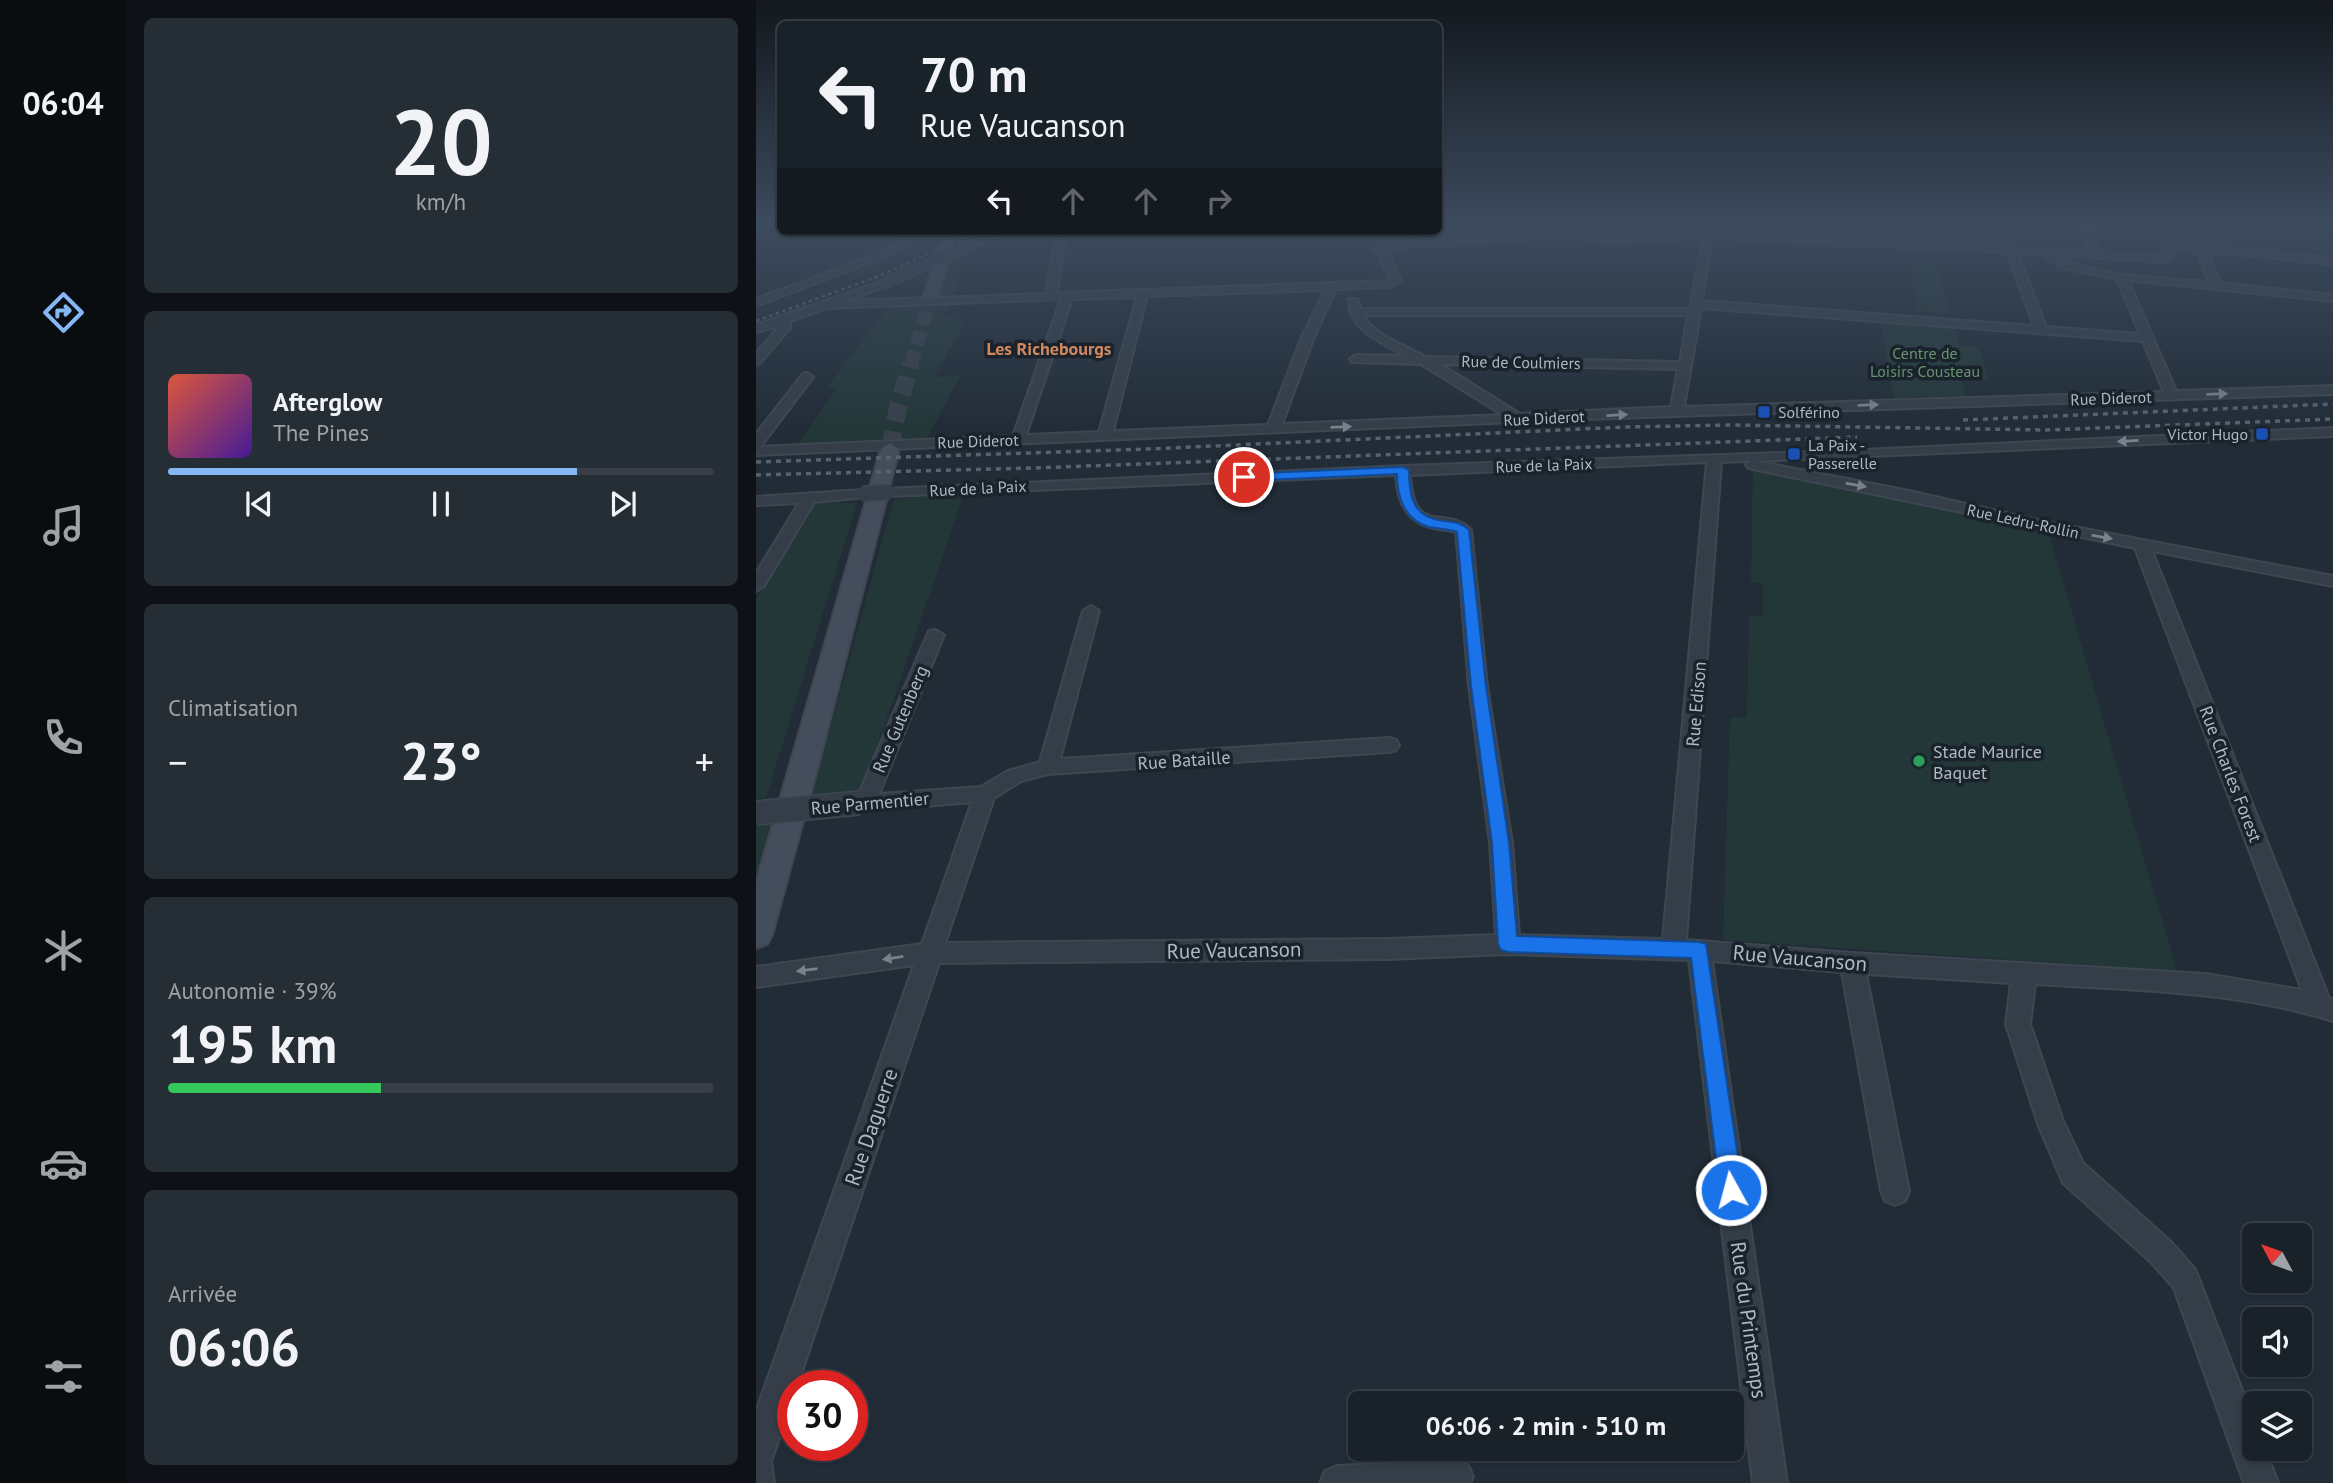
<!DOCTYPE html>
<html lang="fr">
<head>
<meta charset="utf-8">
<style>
	body { margin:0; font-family:"PT Sans",sans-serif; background:#262e35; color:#f1f3f6; height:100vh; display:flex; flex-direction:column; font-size:26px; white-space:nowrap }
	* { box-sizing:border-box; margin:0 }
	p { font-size:23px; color:#9fa3a8 }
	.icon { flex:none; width:38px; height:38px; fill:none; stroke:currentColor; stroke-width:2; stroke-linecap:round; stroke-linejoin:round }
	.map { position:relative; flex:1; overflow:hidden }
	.panel { display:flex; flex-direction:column; gap:18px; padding:18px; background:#0e1217; width:630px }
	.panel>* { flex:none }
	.guide { position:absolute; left:21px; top:21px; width:665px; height:214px; border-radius:10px; box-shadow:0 2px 5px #0004,0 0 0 2px #373e46; background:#192129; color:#f1f3f6; overflow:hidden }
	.needle { width:46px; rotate:311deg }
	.fabs { position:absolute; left:1486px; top:1223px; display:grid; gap:14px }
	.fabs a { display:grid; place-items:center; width:70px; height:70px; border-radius:10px; background:#192129; box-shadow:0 2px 5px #0004,0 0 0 2px #373e46; font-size:35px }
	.speed { position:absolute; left:21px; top:1370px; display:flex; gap:14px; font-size:35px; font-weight:700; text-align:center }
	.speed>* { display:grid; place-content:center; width:91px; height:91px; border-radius:50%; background:#192129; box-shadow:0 2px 5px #0004,0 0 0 2px #373e46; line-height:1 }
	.speed .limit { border:10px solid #d22; background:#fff; color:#111 }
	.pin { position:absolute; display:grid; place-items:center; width:60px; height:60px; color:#fff; margin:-30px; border:4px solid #fff; border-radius:50%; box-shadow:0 2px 7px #0007 }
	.me { position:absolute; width:77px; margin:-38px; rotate:353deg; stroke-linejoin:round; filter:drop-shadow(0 0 5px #0008) }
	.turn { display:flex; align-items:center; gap:24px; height:147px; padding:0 28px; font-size:32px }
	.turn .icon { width:91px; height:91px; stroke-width:2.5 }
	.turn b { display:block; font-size:49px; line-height:60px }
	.lanes { display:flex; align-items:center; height:66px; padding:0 28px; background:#0003; justify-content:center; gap:35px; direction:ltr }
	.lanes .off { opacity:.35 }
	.big { font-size:52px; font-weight:800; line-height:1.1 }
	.panel .widget { flex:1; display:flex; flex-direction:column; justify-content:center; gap:10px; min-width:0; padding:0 24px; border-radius:10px; background:#262e35 }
	.panel .dial { align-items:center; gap:0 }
	.dial b { font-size:91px; line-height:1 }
	.song { display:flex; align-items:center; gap:21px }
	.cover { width:84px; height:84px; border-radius:10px; background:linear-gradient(135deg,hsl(10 70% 55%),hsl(260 70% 35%)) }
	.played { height:7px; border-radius:4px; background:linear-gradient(90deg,#85b7f4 75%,#373e46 75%) }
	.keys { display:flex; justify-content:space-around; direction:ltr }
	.heat { display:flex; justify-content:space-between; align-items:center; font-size:38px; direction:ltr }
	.charge { height:10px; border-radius:5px; background:linear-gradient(90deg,#34c759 39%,#373e46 0) }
	.trip { position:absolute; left:592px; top:1391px; width:396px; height:70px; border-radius:10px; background:#192129; box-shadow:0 2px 5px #0004,0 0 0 2px #373e46; font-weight:800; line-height:70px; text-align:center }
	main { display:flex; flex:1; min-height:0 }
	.tabs { display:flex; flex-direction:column; width:126px; justify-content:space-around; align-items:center; background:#0a0d10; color:#9fa3a8 }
	.tabs .icon { width:49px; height:49px }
	.tabs .selected { color:#85b7f4 }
	.tabs b { font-size:32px; color:#f1f3f6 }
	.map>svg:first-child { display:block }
	.green { fill:#233739 }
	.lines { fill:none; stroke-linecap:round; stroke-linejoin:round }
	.secondary-tunnel-far1 { stroke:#36414c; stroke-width:14; stroke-dasharray:14 7; stroke-linecap:butt }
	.secondary-tunnel { stroke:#36414c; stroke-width:18; stroke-dasharray:18 10; stroke-linecap:butt }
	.street-casing { stroke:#3e4751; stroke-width:4 }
	.secondary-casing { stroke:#3e4751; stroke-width:4 }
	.street { fill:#353e48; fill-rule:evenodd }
	.secondary { fill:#434d5b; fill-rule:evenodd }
	.rail-far1 { stroke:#57626f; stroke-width:2.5; stroke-dasharray:3.5 3.5; stroke-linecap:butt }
	.rail { stroke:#57626f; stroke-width:3.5; stroke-dasharray:5 5; stroke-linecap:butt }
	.street-bridge-far2-casing { stroke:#3e4751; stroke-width:12; stroke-linecap:butt }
	.street-bridge-far1-casing { stroke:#3e4751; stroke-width:17; stroke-linecap:butt }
	.street-bridge-casing { stroke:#3e4751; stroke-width:26; stroke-linecap:butt }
	.street-bridge-far2 { stroke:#353e48; stroke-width:10 }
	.street-bridge-far1 { stroke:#353e48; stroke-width:14 }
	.street-bridge { stroke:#353e48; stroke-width:23 }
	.oneway { fill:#78828c }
	.route { fill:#1a73e8; stroke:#114b97; stroke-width:2 }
	.transit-dot { fill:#1a4fb4; stroke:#1a232c; stroke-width:2.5 }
	.leisure-dot { fill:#2e9e5b; stroke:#1a232c; stroke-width:2.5 }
	.labels { text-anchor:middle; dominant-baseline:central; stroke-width:7; stroke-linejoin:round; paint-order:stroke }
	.far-park-label { font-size:16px; fill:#67946f; stroke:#1a232c }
	.far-street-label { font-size:16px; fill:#afb9c4; stroke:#1a232c }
	.far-poi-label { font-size:16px; fill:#afb9c4; stroke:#1a232c; text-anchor:start }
	.far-quarter-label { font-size:18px; font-weight:bold; fill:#d0895f; stroke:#1a232c }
	.street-label { font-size:18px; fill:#afb9c4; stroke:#1a232c }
	.poi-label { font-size:18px; fill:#afb9c4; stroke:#1a232c; text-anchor:start }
	.near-street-label { font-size:21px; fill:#afb9c4; stroke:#1a232c }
</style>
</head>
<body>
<main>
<nav class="tabs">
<b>06:04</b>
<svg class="icon selected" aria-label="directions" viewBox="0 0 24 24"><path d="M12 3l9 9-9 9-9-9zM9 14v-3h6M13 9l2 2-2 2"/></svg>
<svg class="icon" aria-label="music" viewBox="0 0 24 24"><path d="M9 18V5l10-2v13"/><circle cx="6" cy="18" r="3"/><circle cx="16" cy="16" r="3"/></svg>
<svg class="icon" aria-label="phone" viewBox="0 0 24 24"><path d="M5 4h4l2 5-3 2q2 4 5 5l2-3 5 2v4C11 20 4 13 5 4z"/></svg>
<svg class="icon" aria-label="climate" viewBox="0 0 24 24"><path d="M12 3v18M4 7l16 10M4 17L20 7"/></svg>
<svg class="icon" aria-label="car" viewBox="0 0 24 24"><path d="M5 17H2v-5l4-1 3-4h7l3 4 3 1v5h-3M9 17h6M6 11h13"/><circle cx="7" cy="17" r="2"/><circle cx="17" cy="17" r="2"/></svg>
<svg class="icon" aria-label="filters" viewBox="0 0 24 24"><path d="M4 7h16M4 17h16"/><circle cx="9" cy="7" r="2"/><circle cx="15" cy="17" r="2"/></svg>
</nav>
<section class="panel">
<div class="widget dial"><b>20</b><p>km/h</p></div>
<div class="widget">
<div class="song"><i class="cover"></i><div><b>Afterglow</b><p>The Pines</p></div></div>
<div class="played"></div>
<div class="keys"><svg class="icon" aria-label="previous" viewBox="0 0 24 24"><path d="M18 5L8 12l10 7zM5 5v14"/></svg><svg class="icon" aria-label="pause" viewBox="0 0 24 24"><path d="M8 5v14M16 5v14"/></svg><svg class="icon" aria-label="next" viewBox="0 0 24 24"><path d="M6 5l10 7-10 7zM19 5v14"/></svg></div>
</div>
<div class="widget"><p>Climatisation</p>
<div class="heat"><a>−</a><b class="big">23°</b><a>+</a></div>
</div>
<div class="widget"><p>Autonomie · 39%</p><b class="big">195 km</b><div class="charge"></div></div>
<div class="widget"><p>Arrivée</p><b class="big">06:06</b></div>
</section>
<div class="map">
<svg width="1577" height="1483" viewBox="0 0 1577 1483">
	<rect width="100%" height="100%" fill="#212c37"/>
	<g class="green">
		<path d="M1137,222h43l3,21 -45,-4z"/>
		<path d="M165,231h15l-6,16 -73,31 -7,-2 66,-33z"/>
		<path d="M1153,248l25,2 15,64 -32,-3 -8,-57h4z"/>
		<path d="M211,250l-12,44 -15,2 9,-38z"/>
		<path d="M195,303l-6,12 20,6 -30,56 25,-1 -33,63 -130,6 41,-58 -12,1 63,-82z"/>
		<path d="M1124,320l35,3 2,4 37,-1 6,19 18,1 11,34 -28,-2 5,18 -72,2z"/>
		<path d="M997,470l161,30 134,31 129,440 -454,-31 7,-223 17,1 2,-103 14,1v-32l-12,-2z"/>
		<path d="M208,494l-103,299 -50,4 83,-298z"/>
		<path d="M58,503h43l-91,295 -10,1v-199z"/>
		<path d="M19,823l-19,62v-60z"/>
	</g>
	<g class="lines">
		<path class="secondary-tunnel-far1" d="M155,365l20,-69"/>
		<path class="secondary-tunnel" d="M134,449l8,-42 13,-44"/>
		<defs>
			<g id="street">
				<path d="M1324,222h10l9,30 62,4 4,-11 11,-3 157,16v6l-126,-13 13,32 113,12v6l-205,-21 48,111 157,-5v8l-807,27 -6,3 -6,-2 -758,33v-21l47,-60 4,-1 6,4 -52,69 -4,1 256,-11 48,-137 -235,9 -36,13v7l-30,35 -4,1v-11l24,-27 -24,6v-7l127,-44 5,3 -1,2 -42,15 201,-7 10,-63h10l-9,62 331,-12 2,-2 -15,-30 5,-6 187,-12 42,6 99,-5 381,19zM811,237l42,6 94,-5 -13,71h-329l-4,-10h-8c-2,30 34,45 58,57l-51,-1 -6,4 2,3 69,2 82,51 -221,9 32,-87 22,-48 54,-2 11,-7 -15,-32zM956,238l295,14 27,74 -332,-25zM1417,249l23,1 13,32c-40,-4 -121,-4 -152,-27l106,7 7,-2zM1261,252l26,2 17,13 57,12 23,55 -94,-7zM569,290l-23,47 -34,88 -155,6 34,-135zM381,297l-38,135 -73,3 46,-136zM945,308l442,33 21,51 -480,15zM608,315h324l-8,47 -254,-5 -42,-21 -17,-14zM684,364l238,5 -7,38 -151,7z"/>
				<path d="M154,231h10l-7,11 -36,18 -121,46v-7c28,-11 142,-47 154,-68z"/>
				<path d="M238,231h13l-31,15 -8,-2z"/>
				<path d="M1577,428v8l-578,25 154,30 123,28 301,57v10l-181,-35 177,447 4,1v22c-96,-30 -198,-31 -298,-37l-5,40 33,97 20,42 88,79 24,27 59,152v28h11l13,34h-34l-70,-195 -23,-26 -88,-79 -25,-59 -32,-100 5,-41 -145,-9 43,217 -4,10 -10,4 -10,-4 -4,-10 -39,-219 -130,-11 75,522h-34l-64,-523 -181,-6 -120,5 -449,4 -142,423h-4v13l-22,62 3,22h-18v-71l158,-447 -158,22v-20l166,-23 50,-142 -107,9 -13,-3 -3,-5 3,-5 6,-2 71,-165 6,-1 9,5 -65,159 102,-7 27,-16 32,-9 43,-151 8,-5 8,5 -39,148 329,-21 7,2 3,5 -3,5 -7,2 -341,22 -27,7 -27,17 -49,145 443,-4 108,-4 -6,-92 -21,-157 -13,-154c-8,-3 -16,-2 -23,-4 -27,-6 -36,-27 -37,-53l-507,21 -7,-4 2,-3 519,-23 439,-15zM995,461l-5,4 2,3 387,80 167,442 -96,-16 -354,-21 -166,-13 35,-478zM951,462l-44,477 -144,-4 -7,-92 -25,-157 -16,-156c-25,-26 -57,9 -61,-55z"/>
				<path d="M107,490l7,4 -2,3 -54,5 -50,84 -8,5v-18l43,-70 -43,2v-8z"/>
				<path d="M700,1460l12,5 5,12 -3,6h-150l5,-12 12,-5z"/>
			</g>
			<g id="secondary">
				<path d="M188,231h12l-18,65 -7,4 -7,-4z"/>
				<path d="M134,443l9,6 -81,317 -46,169 -5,9 -11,4v-65l125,-434z"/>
			</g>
		</defs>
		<use href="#street" class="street-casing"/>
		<use href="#secondary" class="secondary-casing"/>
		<use href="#street" class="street"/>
		<use href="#secondary" class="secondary"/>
		<path class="rail-far1" d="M0,321l123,-45 100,-45"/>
		<g class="rail">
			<path d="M1207,420l370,-16"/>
			<path d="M0,462l392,-13 477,-22 104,-2 317,5 287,-11"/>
			<path d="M0,475l278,-7 823,-31"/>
		</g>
		<defs>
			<path id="street-bridge-far2" d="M127,284l90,-40"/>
			<path id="street-bridge-far1" d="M107,494l26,-2"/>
			<path id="street-bridge" d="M0,813l103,-10"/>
		</defs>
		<use href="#street-bridge-far2" class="street-bridge-far2-casing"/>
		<use href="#street-bridge-far1" class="street-bridge-far1-casing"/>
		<use href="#street-bridge" class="street-bridge-casing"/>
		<use href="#street-bridge-far2" class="street-bridge-far2"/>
		<use href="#street-bridge-far1" class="street-bridge-far1"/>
		<use href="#street-bridge" class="street-bridge"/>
	</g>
	<defs><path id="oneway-solid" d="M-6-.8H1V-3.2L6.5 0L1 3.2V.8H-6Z" transform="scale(1.75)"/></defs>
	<g class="oneway">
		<use href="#oneway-solid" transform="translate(1461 394) rotate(-2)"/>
		<use href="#oneway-solid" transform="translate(1112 405) rotate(-2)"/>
		<use href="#oneway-solid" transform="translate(861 415) rotate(-3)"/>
		<use href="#oneway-solid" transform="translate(585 427) rotate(-2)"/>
		<use href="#oneway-solid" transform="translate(1372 441) rotate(177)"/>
		<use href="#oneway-solid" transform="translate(1100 485) rotate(10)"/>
		<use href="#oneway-solid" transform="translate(1346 537) rotate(10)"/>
		<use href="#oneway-solid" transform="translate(137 958) rotate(171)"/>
		<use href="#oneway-solid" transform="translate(51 970) rotate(173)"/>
	</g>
	<linearGradient id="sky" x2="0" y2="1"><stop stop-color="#12181e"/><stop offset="0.52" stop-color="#3d4b5e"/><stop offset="1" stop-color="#3d4b5e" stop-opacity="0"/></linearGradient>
	<rect width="1577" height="430" fill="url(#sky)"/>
	<path class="route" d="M647,467l6,3c0,26 3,47 34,51 10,1 18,1 26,9l17,156 23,157 8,93 182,6 7,2 37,246 -4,8 -8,3 -8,-3 -3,-8 -29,-232 -183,-6 -7,-2 -3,-6 -6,-101 -21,-157 -14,-154c-9,-4 -19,-3 -28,-5 -25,-7 -32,-31 -32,-53l-153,7 -6,-4 6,-3z"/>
	<g class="transit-dot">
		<rect x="1001" y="405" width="14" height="14" rx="3.5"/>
		<rect x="1499" y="427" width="14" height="14" rx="3.5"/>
		<rect x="1031" y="447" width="14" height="14" rx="3.5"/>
	</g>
	<circle class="leisure-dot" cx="1163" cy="761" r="7"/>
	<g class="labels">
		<g class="far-park-label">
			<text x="1169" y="353">Centre de<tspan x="1169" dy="18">Loisirs Cousteau</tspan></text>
		</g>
		<g class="far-street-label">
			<text transform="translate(765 362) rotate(1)">Rue de Coulmiers</text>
			<text transform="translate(1355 398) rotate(-2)">Rue Diderot</text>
			<text transform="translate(788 418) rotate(-3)">Rue Diderot</text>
			<text transform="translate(222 441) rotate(-2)">Rue Diderot</text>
			<text transform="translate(788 465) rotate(-2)">Rue de la Paix</text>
			<text transform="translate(222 488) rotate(-3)">Rue de la Paix</text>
			<text transform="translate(1267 521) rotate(12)">Rue Ledru-Rollin</text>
		</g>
		<g class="far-poi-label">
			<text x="1022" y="412">Solférino</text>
			<text x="1492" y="434" text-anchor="end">Victor Hugo</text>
			<text x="1052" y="445">La Paix -<tspan x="1052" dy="18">Passerelle</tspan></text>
		</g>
		<g class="far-quarter-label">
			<text x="293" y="348">Les Richebourgs</text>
		</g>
		<g class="street-label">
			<text transform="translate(940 704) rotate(-85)">Rue Edison</text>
			<text transform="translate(144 719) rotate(-67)">Rue Gutenberg</text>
			<text transform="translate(428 760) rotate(-4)">Rue Bataille</text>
			<text transform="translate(1475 774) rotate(69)">Rue Charles Forest</text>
			<text transform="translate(114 803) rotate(-5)">Rue Parmentier</text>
		</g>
		<g class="poi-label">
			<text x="1177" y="751">Stade Maurice<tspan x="1177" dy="21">Baquet</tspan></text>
		</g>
		<g class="near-street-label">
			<text transform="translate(478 950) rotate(-1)">Rue Vaucanson</text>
			<text transform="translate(1044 958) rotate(5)">Rue Vaucanson</text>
			<text transform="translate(115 1127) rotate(-71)">Rue Daguerre</text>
			<text transform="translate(993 1320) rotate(82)">Rue du Printemps</text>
		</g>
	</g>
</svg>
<div class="fabs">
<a><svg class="needle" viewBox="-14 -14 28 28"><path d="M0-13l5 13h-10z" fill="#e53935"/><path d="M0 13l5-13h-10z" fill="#9fa3a8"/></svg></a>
<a><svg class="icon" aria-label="sound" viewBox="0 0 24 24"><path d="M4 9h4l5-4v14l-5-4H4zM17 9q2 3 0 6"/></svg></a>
<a><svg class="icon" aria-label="layers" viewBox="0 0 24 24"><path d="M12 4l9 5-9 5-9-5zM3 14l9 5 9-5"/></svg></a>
</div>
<div class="speed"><div class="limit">30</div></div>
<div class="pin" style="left:488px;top:477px;background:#d93025"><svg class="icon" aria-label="arrive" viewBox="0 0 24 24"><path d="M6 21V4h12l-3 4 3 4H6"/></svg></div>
<svg class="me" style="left:975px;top:1190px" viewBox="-20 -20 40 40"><circle r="17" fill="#1a73e8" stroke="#fff" stroke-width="3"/><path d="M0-11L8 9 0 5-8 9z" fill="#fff"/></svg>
<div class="trip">06:06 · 2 min · 510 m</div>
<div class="guide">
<div class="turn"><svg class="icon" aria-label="left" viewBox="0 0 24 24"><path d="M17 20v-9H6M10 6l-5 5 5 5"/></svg><div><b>70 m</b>Rue Vaucanson</div></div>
<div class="lanes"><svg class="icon" aria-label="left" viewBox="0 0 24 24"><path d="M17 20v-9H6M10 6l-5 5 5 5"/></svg><svg class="icon off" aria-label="ahead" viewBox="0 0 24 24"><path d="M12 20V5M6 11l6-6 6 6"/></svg><svg class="icon off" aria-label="ahead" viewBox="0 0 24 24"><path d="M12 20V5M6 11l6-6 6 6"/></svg><svg class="icon off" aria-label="right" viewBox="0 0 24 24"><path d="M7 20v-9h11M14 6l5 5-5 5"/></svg></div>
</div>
</div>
</main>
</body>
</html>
